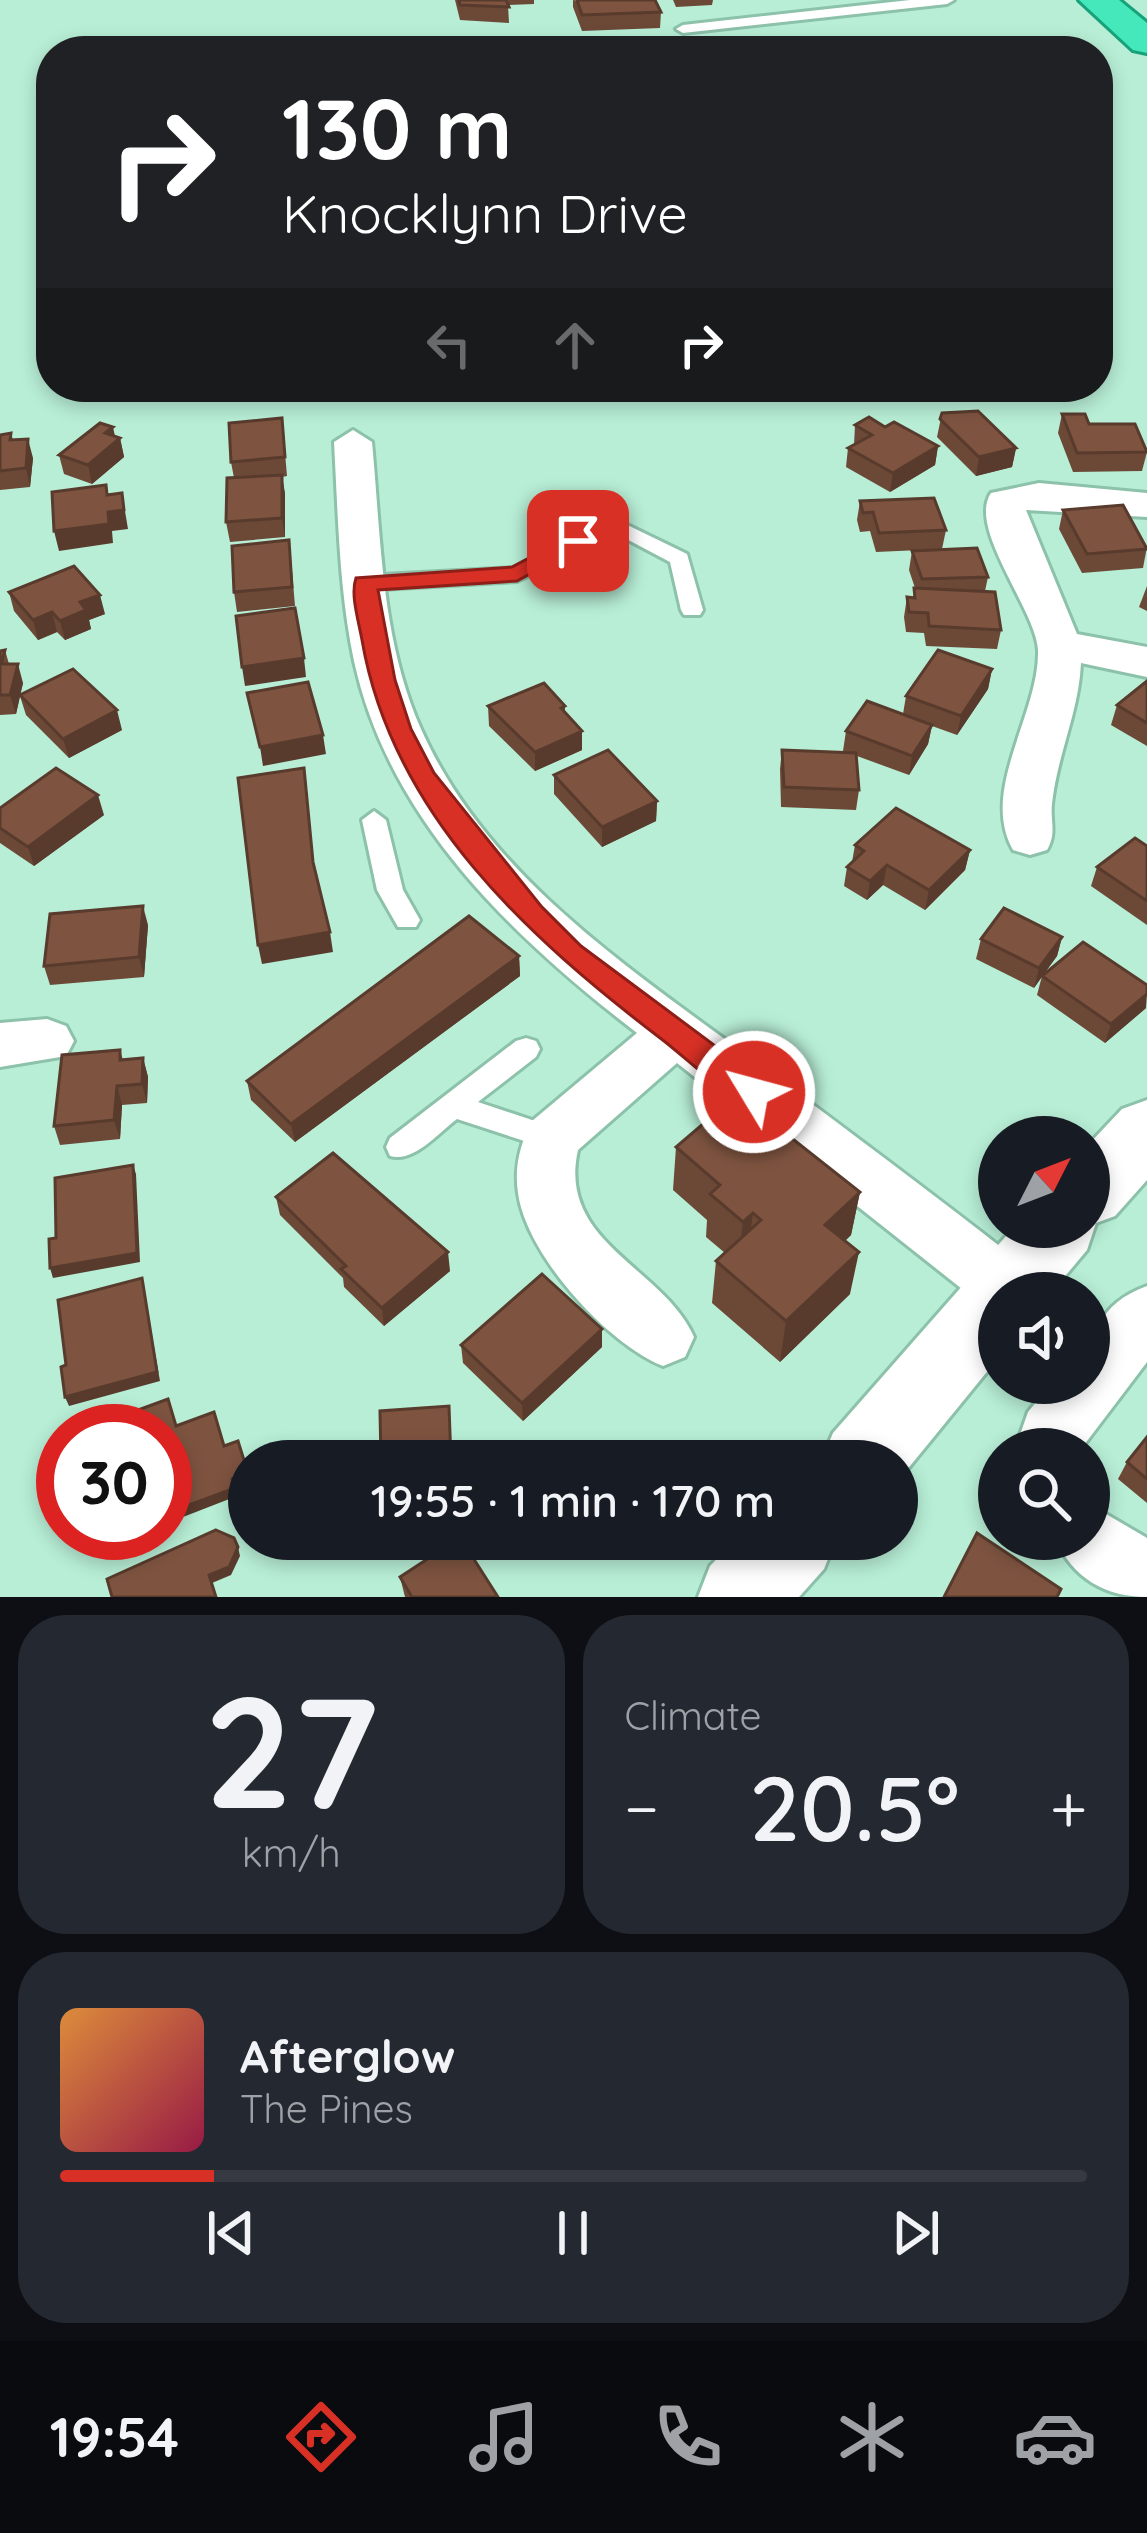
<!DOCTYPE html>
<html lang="en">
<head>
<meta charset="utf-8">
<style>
	body { margin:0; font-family:Quicksand,sans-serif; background:#242831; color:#f1f3f6; height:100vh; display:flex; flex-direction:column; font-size:45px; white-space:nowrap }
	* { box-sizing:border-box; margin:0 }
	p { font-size:39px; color:#9ea1a6 }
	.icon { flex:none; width:66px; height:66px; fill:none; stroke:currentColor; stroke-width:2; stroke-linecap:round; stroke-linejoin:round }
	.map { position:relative; height:1597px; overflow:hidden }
	.panel { display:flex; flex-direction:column; gap:18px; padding:18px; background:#0d0f14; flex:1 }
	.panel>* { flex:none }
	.banner { position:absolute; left:36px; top:36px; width:1077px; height:366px; border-radius:48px; box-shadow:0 6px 18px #0003; background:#202124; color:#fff; overflow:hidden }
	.needle { width:78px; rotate:48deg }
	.fabs { position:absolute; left:978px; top:1116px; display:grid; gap:24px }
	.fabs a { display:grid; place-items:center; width:132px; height:132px; border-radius:50%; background:#171b24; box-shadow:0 6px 18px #0003; font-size:60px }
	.speed { position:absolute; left:36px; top:1404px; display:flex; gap:24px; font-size:60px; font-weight:700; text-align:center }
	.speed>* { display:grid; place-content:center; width:156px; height:156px; border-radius:50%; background:#171b24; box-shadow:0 6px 18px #0003; line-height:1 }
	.speed .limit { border:18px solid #d22; background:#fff; color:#111 }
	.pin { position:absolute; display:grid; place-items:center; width:102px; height:102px; color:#fff; margin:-51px; border-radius:24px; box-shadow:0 6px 18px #0006 }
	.me { position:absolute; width:132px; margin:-66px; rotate:307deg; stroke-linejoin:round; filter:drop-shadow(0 0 9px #0008) }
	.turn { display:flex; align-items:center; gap:42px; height:252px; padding:0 48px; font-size:54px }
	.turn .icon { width:156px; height:156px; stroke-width:2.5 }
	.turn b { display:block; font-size:84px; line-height:102px }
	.lanes { display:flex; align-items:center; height:114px; padding:0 48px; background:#0003; justify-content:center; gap:60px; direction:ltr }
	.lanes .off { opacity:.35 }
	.big { font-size:90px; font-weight:600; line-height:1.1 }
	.panel .card { flex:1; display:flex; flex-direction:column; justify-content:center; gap:18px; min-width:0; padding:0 42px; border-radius:48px; background:#242831 }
	.panel .dial { align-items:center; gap:0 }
	.dial b { font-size:156px; line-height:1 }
	.song { display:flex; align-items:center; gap:36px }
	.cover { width:144px; height:144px; border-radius:18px; background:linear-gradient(135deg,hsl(30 70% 55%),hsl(340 70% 35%)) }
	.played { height:12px; border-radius:6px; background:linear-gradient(90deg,#d93025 15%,#363941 15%) }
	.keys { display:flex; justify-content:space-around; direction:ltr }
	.heat { display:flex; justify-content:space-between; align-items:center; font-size:66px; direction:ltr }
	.panel .tiles { flex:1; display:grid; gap:18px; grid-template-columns:1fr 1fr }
	.card:last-child { grid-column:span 2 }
	.trip { position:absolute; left:228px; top:1440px; width:690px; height:120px; border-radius:60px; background:#171b24; box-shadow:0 6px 18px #0003; font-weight:600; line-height:120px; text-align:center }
	.dock { display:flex; height:192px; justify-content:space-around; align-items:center; background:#090b0e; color:#9ea1a6 }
	.dock .icon { width:84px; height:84px }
	.dock .selected { color:#d93025 }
	.dock b { font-size:54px; color:#f1f3f6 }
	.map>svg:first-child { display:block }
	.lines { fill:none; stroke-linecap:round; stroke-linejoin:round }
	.service-casing { stroke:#8cc1aa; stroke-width:6 }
	.minor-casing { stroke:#8cc1aa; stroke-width:6 }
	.tertiary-casing { stroke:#8cc1aa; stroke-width:6 }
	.trunk-casing { stroke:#16a27a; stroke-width:6 }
	.service { fill:#fff; fill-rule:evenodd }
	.minor { fill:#fff; fill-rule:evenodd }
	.tertiary { fill:#fff; fill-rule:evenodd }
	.trunk { fill:#44e8ba; fill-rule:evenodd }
	.wall { fill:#6c4837 }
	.shaded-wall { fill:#583b2d }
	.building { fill:#7e5440; stroke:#583b2d; stroke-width:3 }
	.route { fill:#d93025; stroke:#8d1f18; stroke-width:3 }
</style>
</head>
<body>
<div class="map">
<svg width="1147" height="1597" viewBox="0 0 1147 1597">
	<rect width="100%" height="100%" fill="#b8eed6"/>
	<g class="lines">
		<defs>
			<g id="service">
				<path d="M910,0h44l-7,4 -264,29 -7,-4 7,-4z"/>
				<path d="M617,520l70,34 16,56 -3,5h-16l-3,-5 -11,-48 -53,-28 -100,47 -153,9 -11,-7 11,-7 149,-8z"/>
				<path d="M374,811l12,9 17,70 17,30 -4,7h-18l-21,-37 -15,-70z"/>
				<path d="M526,1038l10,3 4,8 -4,8 -58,45 84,28 4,8 -4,8 -10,4 -95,-31c-19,14 -43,44 -67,37l-4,-9 4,-9 126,-97z"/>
			</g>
			<g id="minor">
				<path d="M353,430l19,12c9,95 9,198 49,287 65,146 208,239 332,331 93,69 186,138 277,210l7,23h-38v20l-13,-5 -309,-245 -99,87c-21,93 85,117 116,187l-9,20 -22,9c-56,-22 -137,-112 -145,-173 -4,-26 2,-49 14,-72l105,-88c-124,-96 -248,-212 -283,-372 -15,-71 -16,-146 -20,-219z"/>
				<path d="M1039,483l108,10v24l-121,-7 51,124 70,13v30l-66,-14c-2,49 -24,92 -29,141 -2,17 5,29 -5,46l-17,5 -17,-5c-34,-60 27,-137 25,-200 -2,-40 -71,-122 -47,-157z"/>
				<path d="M47,1019l19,7 8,15 -8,15 -66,11v-44z"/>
				<path d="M1147,1286v76l-66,87h-66l13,-37 24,-29h37c0,-47 9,-79 58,-97z"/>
				<path d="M1089,1504l58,34v59c-41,0 -75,-19 -91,-58h33z"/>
			</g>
			<g id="tertiary">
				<path d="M1147,1100v80l-32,36 -19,7 -9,27 -36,43h-52v64l-102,125v-21h-76l12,-28 181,-206h75v-83l33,-35z"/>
				<path d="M736,1539h100l-12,30 -25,28h-101l12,-31z"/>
			</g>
			<path id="trunk" d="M1079,0h40l28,23v30l-14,-3z"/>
		</defs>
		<use href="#service" class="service-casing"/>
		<use href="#minor" class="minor-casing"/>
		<use href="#tertiary" class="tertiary-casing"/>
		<use href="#trunk" class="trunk-casing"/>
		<use href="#service" class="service"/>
		<use href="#minor" class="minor"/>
		<use href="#tertiary" class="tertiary"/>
		<use href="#trunk" class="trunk"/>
	</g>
	<g class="wall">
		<path d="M455,0h79v4l-26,1 1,18 -49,-3z"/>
		<path d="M573,0l88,12 -1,16 -78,3 -9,-24z"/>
		<path d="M673,0h40l-1,5 -36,2z"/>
		<path d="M942,413l74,35 -4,19 -36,9 -39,-39z"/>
		<path d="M1062,414l27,10 58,28 -5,19 -69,1 -15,-39z"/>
		<path d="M282,418l5,58 -5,1 3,17v43l-55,5 -4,-20 8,-44 -3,-16z"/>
		<path d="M855,425l30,2 53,19 -3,19 -45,27 -44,-25 2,-19 6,-3z"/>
		<path d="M11,433l2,7 20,18 -3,29 -30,3v-55z"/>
		<path d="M115,437l5,1 4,19 -32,27 -28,-10 -5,-19z"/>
		<path d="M860,501l86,29 -4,19 -66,3 -6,-21 -10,1 -3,-12z"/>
		<path d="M1063,510l84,37 -4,21 -61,5 -23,-44z"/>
		<path d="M912,551l76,26 -3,14 16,39 -4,19 -71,-3 -2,-13 -18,-1 -2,-15 3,-20 6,1 2,-10 -6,-18z"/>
		<path d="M291,559l4,47 -58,6 -3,-20z"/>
		<path d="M1147,586v25l-8,-4z"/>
		<path d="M9,592l96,22 -16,6 2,9 -26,11 -8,-8 -19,8 -24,-29z"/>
		<path d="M5,650l4,14 14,19 -3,12 102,35 -53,28 -43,-43 -6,-19 -4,18 -16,1v-64z"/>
		<path d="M992,669l-4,20 -31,46 -25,-9 -4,18 -19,31 -52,-19 2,34 -3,20 -75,-3 -1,-38 2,-19 66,2 -5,-1 3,-20 57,-17 3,-18z"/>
		<path d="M1147,681v65l-36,-21 6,-20z"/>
		<path d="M488,706h77v6l17,38 -47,21 -46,-45z"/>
		<path d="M554,775l103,26 -1,20 -54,26 -48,-53z"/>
		<path d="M0,808l104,7 -70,51 -34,-23z"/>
		<path d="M855,845l115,5 -5,20 -40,40 -42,-25 -16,15 -23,-14 3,-19 5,-5z"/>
		<path d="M1147,846v79l-56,-39 6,-19z"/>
		<path d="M148,925l-4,52 -94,8 -6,-19z"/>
		<path d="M1062,937l-5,19 -15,20 104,32 -41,35 -68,-48 5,-19 -8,12 -58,-29 5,-20z"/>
		<path d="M519,956l1,20 -225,166 -44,-42 -4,-19z"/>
		<path d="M120,1050l3,10 20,-2 5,19 -1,26 -25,2 -2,34 -60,6 -6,-19z"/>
		<path d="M676,1147l184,45 -9,43 -6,6 5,53 -70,68 -68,-59 4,-42 9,-8 -19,-16 1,-17 -34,-30z"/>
		<path d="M276,1197l174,74 -66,55 -40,-39 -1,-9 -63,-63z"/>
		<path d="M602,1329v18l-79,74 -60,-58 -2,-18z"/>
		<path d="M1147,1437v66l-29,-24 9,-17z"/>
		<path d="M400,1577l98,20h-93z"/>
	</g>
	<g class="shaded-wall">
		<path d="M113,427l3,14 4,-3 4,19 -32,27 -4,-19 17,-32z"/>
		<path d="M28,439l5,19 -3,29 -4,-19z"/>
		<path d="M938,446l-3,19 -45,27 3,-19z"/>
		<path d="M1016,448l-4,19 -36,9 3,-19z"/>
		<path d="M282,475l3,19v43l-3,-19z"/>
		<path d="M122,493l6,36 -16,2 1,12 -54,8 -5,-20 57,-20z"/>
		<path d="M100,595l5,19 -16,6 2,9 -26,11 -5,-19 20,-19z"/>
		<path d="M52,612l5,20 -19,8 -5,-20z"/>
		<path d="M304,658l2,19 -61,9 -3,-19z"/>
		<path d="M18,664l5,19 -7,31 -6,-19z"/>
		<path d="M992,669l-4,20 -31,46 4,-19z"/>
		<path d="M117,710l5,20 -53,28 -6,-19z"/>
		<path d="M932,725l-4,19 -19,31 3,-19z"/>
		<path d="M582,731v19l-47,21v-19z"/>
		<path d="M323,735l3,19 -63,12 -3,-19z"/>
		<path d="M98,795l6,20 -70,51 -6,-19z"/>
		<path d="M657,801l-1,20 -54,26v-20z"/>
		<path d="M970,850l-5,20 -40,40 4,-20z"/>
		<path d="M887,865l-4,20 -16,15 3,-19z"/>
		<path d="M143,906l5,19 -4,52 -5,-20z"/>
		<path d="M330,932l3,20 -71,12 -4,-19z"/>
		<path d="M1062,937l-5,19 -23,32 5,-20z"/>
		<path d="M519,956l1,20 -225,166 -4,-18z"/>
		<path d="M1147,994l-1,14 -41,35 6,-19z"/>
		<path d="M143,1058l5,19 -1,26 -5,-19z"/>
		<path d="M117,1086l5,19 -2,34 -6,-19z"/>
		<path d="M133,1165l3,9 4,88 -87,16 -3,-10z"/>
		<path d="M860,1192l-9,43 -34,32 8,-42z"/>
		<path d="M753,1213l-6,43 -9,8 5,-42z"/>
		<path d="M448,1252l2,19 -66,55 -2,-18z"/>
		<path d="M859,1252l-9,42 -70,68 6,-41z"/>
		<path d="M142,1278l18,103 -91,25 -4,-9z"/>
		<path d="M602,1329v18l-79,74 -1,-18z"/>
		<path d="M248,1473l1,9 -15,5 -2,-8z"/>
		<path d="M235,1488l2,8 -72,28v-10z"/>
		<path d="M115,1533h25l-32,12 -3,-8z"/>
		<path d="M238,1547l2,9 -9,19 -19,8 -3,-8z"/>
	</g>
	<g class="building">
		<path d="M459,0h47l3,7 -49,-2z"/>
		<path d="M577,0h78l6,12 -79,3z"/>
		<path d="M978,411l38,37 -37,9 -39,-38 2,-6z"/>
		<path d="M1062,414h23l4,10h46l12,28 -70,1z"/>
		<path d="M869,417l16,10 9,-5 44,24 -45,27 -45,-25 24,-13 -17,-10z"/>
		<path d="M282,418l3,39 -54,5 -2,-39z"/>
		<path d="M100,423l13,4 -8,6 15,5 -32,27 -29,-10z"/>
		<path d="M11,433l-1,7 18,-1 -2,29 -26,3v-36z"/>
		<path d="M282,475v43l-56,4 1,-44z"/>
		<path d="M106,485l1,10 15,-2 2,17 -16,2 1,12 -55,7 -2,-39z"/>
		<path d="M934,498l12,32 -67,3 -6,-21 -10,1 -3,-12z"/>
		<path d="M1123,505l24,44 -60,5 -24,-44z"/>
		<path d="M289,540l3,47 -58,5 -2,-46z"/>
		<path d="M977,548l11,29 -66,2 -10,-28z"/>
		<path d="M74,566l26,29 -20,7 6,8 -26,11 -8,-9 -19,8 -24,-28z"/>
		<path d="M914,588l81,4 6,38 -72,-4 -1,-13 -19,-1 -2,-15 8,1z"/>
		<path d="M295,608l9,50 -62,9 -6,-51z"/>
		<path d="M5,650l-4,14h17l-8,31h-10v-44z"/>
		<path d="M938,650l54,19 -31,47 -55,-20z"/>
		<path d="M73,669l44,41 -54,29 -43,-44z"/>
		<path d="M1147,681v42l-30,-18z"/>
		<path d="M308,682l15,53 -63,12 -13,-54z"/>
		<path d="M544,683l21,23 -4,2 21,23 -47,21 -47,-46z"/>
		<path d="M867,701l65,24 -20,31 -66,-25z"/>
		<path d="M608,750l49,51 -55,26 -48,-52z"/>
		<path d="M782,750l74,3 3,37 -75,-3z"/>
		<path d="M56,768l42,27 -70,52 -28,-19v-20z"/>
		<path d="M304,768l9,94 17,70 -72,13 -20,-167z"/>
		<path d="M896,808l74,42 -41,40 -42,-25 -17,16 -23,-14 17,-16 -9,-6z"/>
		<path d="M1135,838l12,8v55l-50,-34z"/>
		<path d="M143,906l-4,51 -95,9 6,-52z"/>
		<path d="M1004,908l58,29 -23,31 -58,-29z"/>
		<path d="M469,916l50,40 -228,168 -44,-43z"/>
		<path d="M1083,942l64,43v9l-36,30 -69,-48z"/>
		<path d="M120,1050v10l23,-2 -1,26 -25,2 -3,34 -60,6 8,-71z"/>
		<path d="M737,1095l123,97 -35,33 34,27 -73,69 -70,-60 45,-41 -8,-7 -10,9 -33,-28 10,-9 -44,-38z"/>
		<path d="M333,1153l115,99 -66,56 -41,-39 5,-3 -70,-69z"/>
		<path d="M133,1165l4,88 -87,15 -1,-29 7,-1 -1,-60z"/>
		<path d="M542,1274l60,55 -80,74 -61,-58z"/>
		<path d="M142,1278l15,94 -92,25 -4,-30 5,-2 -8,-65z"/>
		<path d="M168,1399l8,27 38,-14 10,34 14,-5 10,32 -16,6 3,9 -70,26v-83h-84z"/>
		<path d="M449,1406l2,55h-70l-1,-50z"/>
		<path d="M1147,1437v42l-20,-17z"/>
		<path d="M216,1530l18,8 4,9 -9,20 -20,8 7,22h-104l-5,-18z"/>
		<path d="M977,1533l84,56 -4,8h-113z"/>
		<path d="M458,1539h3l37,58h-86l-12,-20z"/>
	</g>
	<path class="route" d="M570,536l20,5 -73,40 -139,9 17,90 16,49 23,44 107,133 40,40 184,137 5,9 -16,13c-32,-11 -63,-43 -90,-64 -134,-102 -272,-226 -302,-401 -3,-18 -12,-45 -6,-62l156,-11z"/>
</svg>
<div class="fabs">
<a><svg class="needle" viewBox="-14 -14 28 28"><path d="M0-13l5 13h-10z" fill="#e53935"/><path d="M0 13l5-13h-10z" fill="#9ea1a6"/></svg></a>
<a><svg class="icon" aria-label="sound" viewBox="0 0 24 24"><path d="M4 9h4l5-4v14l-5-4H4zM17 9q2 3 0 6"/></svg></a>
<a><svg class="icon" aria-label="search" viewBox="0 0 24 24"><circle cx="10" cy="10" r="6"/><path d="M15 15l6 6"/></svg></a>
</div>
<div class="speed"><div class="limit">30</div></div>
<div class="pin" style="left:578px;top:541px;background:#d93025"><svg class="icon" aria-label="arrive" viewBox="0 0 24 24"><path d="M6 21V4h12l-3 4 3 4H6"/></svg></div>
<svg class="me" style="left:754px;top:1092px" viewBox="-20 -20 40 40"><circle r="17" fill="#d93025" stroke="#fff" stroke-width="3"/><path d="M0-11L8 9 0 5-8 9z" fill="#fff"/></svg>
<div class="trip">19:55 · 1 min · 170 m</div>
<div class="banner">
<div class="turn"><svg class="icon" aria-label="right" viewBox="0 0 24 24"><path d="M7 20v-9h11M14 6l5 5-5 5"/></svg><div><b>130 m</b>Knocklynn Drive</div></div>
<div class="lanes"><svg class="icon off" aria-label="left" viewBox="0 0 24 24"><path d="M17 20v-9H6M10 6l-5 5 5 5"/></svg><svg class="icon off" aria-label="ahead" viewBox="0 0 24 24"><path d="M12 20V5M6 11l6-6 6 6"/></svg><svg class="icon" aria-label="right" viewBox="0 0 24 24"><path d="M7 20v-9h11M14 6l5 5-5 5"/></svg></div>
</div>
</div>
<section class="panel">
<div class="tiles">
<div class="card dial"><b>27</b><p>km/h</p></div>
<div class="card"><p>Climate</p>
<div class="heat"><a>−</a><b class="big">20.5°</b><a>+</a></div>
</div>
<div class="card">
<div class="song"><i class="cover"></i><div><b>Afterglow</b><p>The Pines</p></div></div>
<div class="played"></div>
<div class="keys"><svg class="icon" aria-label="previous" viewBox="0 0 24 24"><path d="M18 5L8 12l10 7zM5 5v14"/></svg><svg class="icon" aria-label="pause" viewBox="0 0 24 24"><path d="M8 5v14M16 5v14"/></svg><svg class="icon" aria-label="next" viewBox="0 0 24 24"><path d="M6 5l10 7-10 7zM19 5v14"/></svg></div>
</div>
</div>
</section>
<nav class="dock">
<b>19:54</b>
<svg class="icon selected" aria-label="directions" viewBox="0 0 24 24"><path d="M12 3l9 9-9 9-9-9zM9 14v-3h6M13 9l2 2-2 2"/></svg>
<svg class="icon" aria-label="music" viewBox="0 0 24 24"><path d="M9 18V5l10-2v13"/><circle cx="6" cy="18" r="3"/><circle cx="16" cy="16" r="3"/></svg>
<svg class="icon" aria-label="phone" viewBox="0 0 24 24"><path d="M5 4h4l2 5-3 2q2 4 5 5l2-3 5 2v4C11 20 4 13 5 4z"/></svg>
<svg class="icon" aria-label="climate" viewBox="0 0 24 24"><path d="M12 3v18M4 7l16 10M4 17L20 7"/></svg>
<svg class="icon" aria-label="car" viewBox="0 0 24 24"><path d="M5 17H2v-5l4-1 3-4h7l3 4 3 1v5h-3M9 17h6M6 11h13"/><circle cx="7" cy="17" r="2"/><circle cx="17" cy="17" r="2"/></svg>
</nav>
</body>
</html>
